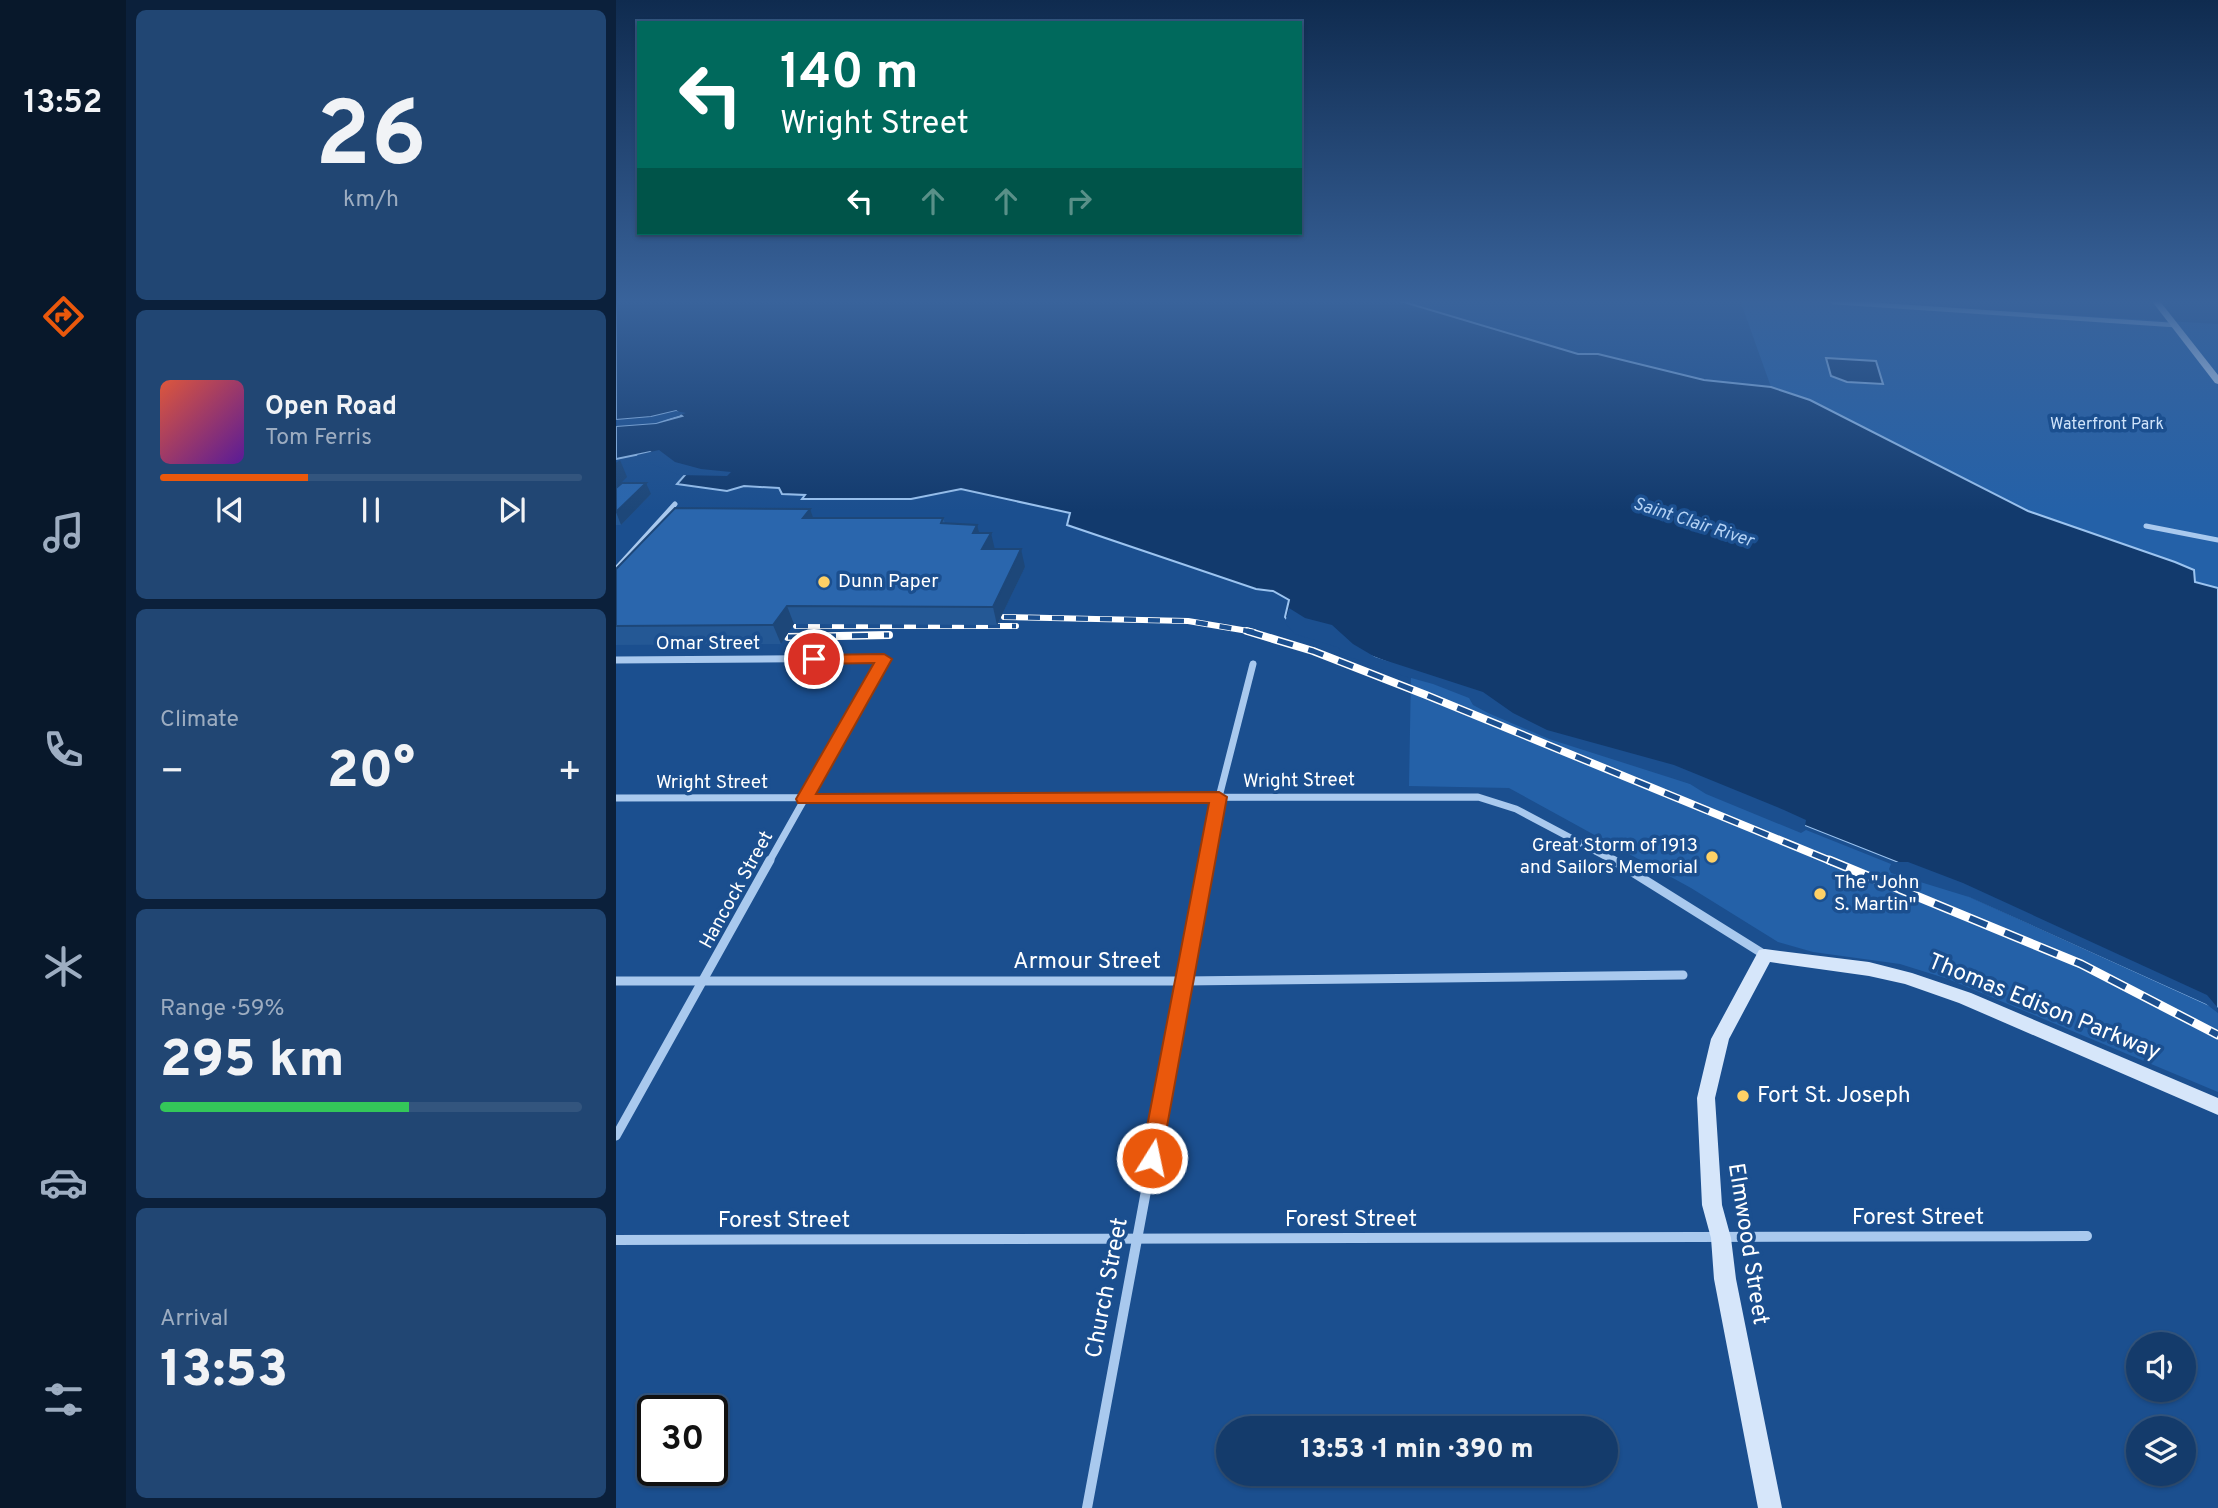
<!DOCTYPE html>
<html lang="en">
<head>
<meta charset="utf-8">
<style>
	body { margin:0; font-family:Overpass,sans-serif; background:#214673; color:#f1f3f6; height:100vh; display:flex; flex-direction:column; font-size:26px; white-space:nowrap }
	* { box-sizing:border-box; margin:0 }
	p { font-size:23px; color:#9dadc1 }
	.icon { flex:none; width:38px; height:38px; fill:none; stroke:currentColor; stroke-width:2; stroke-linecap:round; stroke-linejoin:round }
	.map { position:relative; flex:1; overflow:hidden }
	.details { display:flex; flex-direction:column; gap:10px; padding:10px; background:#0b203b; width:490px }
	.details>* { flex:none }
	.guide { position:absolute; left:21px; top:21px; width:665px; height:214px; border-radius:0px; box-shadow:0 2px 5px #0004,0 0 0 2px #33557e; background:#00695c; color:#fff; overflow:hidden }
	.buttons { position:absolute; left:1510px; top:1332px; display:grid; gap:14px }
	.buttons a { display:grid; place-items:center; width:70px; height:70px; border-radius:50%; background:#143b6b; box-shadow:0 2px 5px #0004,0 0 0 2px #33557e; font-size:35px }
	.speed { position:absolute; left:21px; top:1395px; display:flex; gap:14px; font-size:35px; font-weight:700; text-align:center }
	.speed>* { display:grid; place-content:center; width:91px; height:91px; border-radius:50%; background:#143b6b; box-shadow:0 2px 5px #0004,0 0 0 2px #33557e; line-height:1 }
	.speed .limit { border:4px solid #111; border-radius:10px; background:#fff; color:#111 }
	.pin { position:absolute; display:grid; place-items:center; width:60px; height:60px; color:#fff; margin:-30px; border:4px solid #fff; border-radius:50%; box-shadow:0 2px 7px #0007 }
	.me { position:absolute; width:77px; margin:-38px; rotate:10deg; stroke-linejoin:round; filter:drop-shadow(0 0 5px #0008) }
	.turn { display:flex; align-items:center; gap:24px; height:147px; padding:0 28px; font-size:32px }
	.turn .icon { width:91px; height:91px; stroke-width:2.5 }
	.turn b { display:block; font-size:49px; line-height:60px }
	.lanes { display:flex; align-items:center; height:66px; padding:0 28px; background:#0003; justify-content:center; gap:35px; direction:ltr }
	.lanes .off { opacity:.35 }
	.big { font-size:52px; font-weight:800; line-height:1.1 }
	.details .tile { flex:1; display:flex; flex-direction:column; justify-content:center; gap:10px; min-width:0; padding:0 24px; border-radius:10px; background:#214673 }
	.details .dial { align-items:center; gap:0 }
	.dial b { font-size:91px; line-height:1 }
	.song { display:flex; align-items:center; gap:21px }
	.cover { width:84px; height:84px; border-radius:10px; background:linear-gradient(135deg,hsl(10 70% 55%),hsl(270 70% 35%)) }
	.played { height:7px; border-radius:4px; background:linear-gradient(90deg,#ea580c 35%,#33557e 35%) }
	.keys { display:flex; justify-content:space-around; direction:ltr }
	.heat { display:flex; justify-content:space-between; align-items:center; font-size:38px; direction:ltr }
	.charge { height:10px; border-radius:5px; background:linear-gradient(90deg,#34c759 59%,#33557e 0) }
	.trip { position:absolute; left:600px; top:1416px; width:402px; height:70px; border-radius:35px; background:#143b6b; box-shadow:0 2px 5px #0004,0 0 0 2px #33557e; font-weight:800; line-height:70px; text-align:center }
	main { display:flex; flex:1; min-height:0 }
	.tabs { display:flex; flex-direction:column; width:126px; justify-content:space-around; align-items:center; background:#08182b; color:#9dadc1 }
	.tabs .icon { width:49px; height:49px }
	.tabs .active { color:#ea580c }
	.tabs b { font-size:32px; color:#f1f3f6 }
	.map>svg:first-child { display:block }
	.green { fill:#2461a8 }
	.water { fill:#123a6d; stroke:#9cc4f0; stroke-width:2 }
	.pier { fill:#1b4f8f }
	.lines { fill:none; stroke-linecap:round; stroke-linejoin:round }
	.street-far4 { stroke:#a9c9ee; stroke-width:4.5 }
	.street-far3 { stroke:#a9c9ee; stroke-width:5 }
	.street-far2 { stroke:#a9c9ee; stroke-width:7 }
	.street-far1 { stroke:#a9c9ee; stroke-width:9 }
	.street { stroke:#a9c9ee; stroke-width:10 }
	.secondary { fill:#d6e6fa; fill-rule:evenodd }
	.rail-far2-casing { stroke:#fff; stroke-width:6 }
	.rail-far1-casing { stroke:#fff; stroke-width:8 }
	.rail-casing { stroke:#fff; stroke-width:9 }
	.rail-far2 { stroke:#1b4f8f; stroke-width:4.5; stroke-dasharray:12; stroke-linecap:butt }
	.rail-far1 { stroke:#1b4f8f; stroke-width:5; stroke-dasharray:16; stroke-linecap:butt }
	.rail { stroke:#1b4f8f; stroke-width:6; stroke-dasharray:19; stroke-linecap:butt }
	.wall { fill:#245895 }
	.shaded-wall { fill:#1d4779 }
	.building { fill:#2a66ad; stroke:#1d4779; stroke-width:2 }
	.route { fill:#ea580c; stroke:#983908; stroke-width:2 }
	.poi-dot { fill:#ffd166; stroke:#1b4f8f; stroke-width:2.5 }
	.labels { text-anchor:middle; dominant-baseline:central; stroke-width:7; stroke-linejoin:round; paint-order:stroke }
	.far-park-label { font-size:16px; fill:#cfe3fa; stroke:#1b4f8f }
	.far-water-label { font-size:18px; font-style:italic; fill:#b5d3f5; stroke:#1b4f8f }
	.poi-label { font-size:19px; fill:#fff; stroke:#1b4f8f; text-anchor:start }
	.street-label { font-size:19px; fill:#fff; stroke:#1b4f8f }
	.near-street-label { font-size:23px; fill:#fff; stroke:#1b4f8f }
	.near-poi-label { font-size:23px; fill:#fff; stroke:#1b4f8f; text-anchor:start }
</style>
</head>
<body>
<main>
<nav class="tabs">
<b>13:52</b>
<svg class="icon active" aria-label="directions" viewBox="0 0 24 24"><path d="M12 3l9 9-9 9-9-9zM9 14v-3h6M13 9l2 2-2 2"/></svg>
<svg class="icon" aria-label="music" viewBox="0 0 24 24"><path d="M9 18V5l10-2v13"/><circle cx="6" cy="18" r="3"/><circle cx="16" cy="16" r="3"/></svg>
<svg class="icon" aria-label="phone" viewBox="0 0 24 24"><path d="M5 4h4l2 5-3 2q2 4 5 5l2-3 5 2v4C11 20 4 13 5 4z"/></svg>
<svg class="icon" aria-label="climate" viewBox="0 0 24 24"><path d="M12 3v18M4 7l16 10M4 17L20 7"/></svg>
<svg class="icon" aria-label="car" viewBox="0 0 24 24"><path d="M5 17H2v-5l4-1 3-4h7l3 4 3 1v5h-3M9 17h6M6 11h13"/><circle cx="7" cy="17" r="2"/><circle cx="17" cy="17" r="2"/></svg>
<svg class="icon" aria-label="filters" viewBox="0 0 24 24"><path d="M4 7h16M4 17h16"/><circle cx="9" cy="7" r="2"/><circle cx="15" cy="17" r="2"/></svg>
</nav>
<section class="details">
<div class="tile dial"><b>26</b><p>km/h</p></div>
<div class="tile">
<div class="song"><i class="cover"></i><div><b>Open Road</b><p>Tom Ferris</p></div></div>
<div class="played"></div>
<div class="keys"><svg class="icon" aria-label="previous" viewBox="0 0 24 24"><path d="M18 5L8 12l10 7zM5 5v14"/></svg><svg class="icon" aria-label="pause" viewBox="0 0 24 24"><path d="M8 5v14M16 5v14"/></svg><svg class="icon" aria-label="next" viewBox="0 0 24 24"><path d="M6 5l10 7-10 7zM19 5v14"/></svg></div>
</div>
<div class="tile"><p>Climate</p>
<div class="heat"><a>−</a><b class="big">20°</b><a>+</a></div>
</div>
<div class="tile"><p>Range · 59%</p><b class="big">295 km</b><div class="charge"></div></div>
<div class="tile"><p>Arrival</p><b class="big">13:53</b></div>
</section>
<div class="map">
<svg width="1602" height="1508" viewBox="0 0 1602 1508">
	<rect width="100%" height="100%" fill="#1b4f8f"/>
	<g class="green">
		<path d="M1124,300l89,1 389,23v264l-23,-6 -1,-12 -19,-8 -147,-51 -218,-111 -39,-13z"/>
		<path d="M795,674l239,95 155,57 166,68 247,115v83l-270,-113 -48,-15 -87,-12 -35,-10 -87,-54 -182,-100 -100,-2z"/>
	</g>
	<g class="water">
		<path d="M0,300h781l181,54h20l106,26 67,7 39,13 218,111 147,51 19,8 1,12 23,6v421l-322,-147 -205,-81 -141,-45 -79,-41 -132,-51 -43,-13 -11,-14 4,-17 -16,-9 -17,-2 -189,-64 3,-12 -109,-24 -50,10h-109l3,-4 -23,-1 -3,-6 -35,-2 -17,5 -50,-7 8,-9 -35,-23 -34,7v-33l40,-3 26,-7 -6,-5 -25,6 -35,3z"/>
		<path d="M1210,358l50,3 7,23 -36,-2 -16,-6z"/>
	</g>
	<g class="pier">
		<path d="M60,411l10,2 -30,10 -40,3v-6l35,-3z"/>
		<path d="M43,450l16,12 26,7 30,3 -4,4 -48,-1 -28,-11 -4,-8 -8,2 -2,-3z"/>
		<path d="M673,608l16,10 27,7 21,19 22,13 108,35 30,21 34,17 127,35 110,45 22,10 -1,6 91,36h12l55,21 244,112 11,13v5l-12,-9 -237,-107 -78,-24 -2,-4 2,-5 -85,-34 -5,3 -95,-39 -16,-10 -141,-45 -61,-26 -15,-8 -4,-7 -36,-14 -58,-16 -9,-6 -18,-5 -11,-10 -42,-13 -10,-11z"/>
	</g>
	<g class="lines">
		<path class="street-far4" d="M1217,302l340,23"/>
		<g class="street-far3">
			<path d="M1530,526l72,14"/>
			<path d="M0,569l59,-65"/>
		</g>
		<g class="street-far2">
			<path d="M0,660l268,-2"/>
			<path d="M0,798l862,-1 38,12 100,53"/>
			<path d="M153,862l115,-204"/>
			<path d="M591,862l12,-65 34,-133"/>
		</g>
		<g class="street-far1">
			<path d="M997,860l152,95"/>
			<path d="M0,981h568l499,-6"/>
			<path d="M0,1136l154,-276"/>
			<path d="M538,1150l53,-290"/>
		</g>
		<g class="street">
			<path d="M0,1240l1471,-4"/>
			<path d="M471,1508l67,-360"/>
		</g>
		<g class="secondary">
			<path d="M1535,300h8l59,75v9l-3,-1z"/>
			<path d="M1149,949l104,13 43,11 59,20 247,105v17l-259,-112 -54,-19 -36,-8 -99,-14 -41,77 -14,59 7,107 9,33 5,41 46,229h-24l-44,-229 -3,-41 -9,-33 -5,-107 14,-59 48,-89z"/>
		</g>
		<defs>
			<g id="rail-far2">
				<path d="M388,617l184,4 66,11"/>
				<path d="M180,626h220"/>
			</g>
			<g id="rail-far1">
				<path d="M631,631l66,20 113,44 407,167"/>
				<path d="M172,637l101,-2"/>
			</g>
			<path id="rail" d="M1213,860l252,104 137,71"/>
		</defs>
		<use href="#rail-far2" class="rail-far2-casing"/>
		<use href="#rail-far1" class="rail-far1-casing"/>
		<use href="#rail" class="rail-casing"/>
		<use href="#rail-far2" class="rail-far2"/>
		<use href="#rail-far1" class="rail-far1"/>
		<use href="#rail" class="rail"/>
	</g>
	<g class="wall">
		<path d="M0,488l35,6 -30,31h-5z"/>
		<path d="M197,518h130l2,5 34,10 16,16 30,18 -28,58 -203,-1 -13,20 -165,1v-76z"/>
	</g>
	<g class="shaded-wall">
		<path d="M4,460l7,17 -11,11v-25z"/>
		<path d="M30,483l5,11 -30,31 -5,-13z"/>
		<path d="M194,509l6,17 -13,-8z"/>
		<path d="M361,525l5,18 -9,-10z"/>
		<path d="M375,533l4,17 -13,-1z"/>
		<path d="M405,549l4,18 -28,58 -4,-18z"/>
		<path d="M171,606l7,18 -13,20 -8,-19z"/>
	</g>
	<g class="building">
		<path d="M6,483h24l-30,29v-24z"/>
		<path d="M59,508l135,1 -7,9h140l-2,5 36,2 -4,8h18l-9,16h39l-28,58 -206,-1 -14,19 -157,1v-57z"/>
	</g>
	<linearGradient id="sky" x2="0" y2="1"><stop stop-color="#0f2b4f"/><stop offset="0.59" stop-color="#39639b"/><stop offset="1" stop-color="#39639b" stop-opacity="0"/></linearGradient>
	<rect width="1602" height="511" fill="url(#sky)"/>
	<path class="route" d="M268,654l8,5 -76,135 403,-2 8,5 -67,368 -8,3 -8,-3 -3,-7 68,-355h-411l-2,-4 78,-136 -60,1 -7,-5 7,-4z"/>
	<g class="poi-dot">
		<circle cx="208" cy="582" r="7"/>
		<circle cx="1096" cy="857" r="7"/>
		<circle cx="1204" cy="894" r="7"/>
		<circle cx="1127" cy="1096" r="7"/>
	</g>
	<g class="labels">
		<g class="far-park-label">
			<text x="1491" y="425">Waterfront Park</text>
		</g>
		<g class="far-water-label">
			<text transform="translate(1077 523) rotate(18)">Saint Clair River</text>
		</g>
		<g class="poi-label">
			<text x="222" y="582">Dunn Paper</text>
			<text x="1082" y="846" text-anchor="end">Great Storm of 1913<tspan x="1082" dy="22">and Sailors Memorial</tspan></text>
			<text x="1218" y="883">The "John<tspan x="1218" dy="22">S. Martin"</tspan></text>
		</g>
		<g class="street-label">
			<text x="92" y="644">Omar Street</text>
			<text transform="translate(683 781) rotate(-1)">Wright Street</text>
			<text x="96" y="783">Wright Street</text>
			<text transform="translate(121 890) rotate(-61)">Hancock Street</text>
		</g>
		<g class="near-street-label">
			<text x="471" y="962">Armour Street</text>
			<text transform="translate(1428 1008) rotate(22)">Thomas Edison Parkway</text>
			<text x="1302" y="1218">Forest Street</text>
			<text x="735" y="1220">Forest Street</text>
			<text x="168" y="1221">Forest Street</text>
			<text transform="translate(1131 1244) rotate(81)">Elmwood Street</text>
			<text transform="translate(492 1288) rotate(-79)">Church Street</text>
		</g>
		<g class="near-poi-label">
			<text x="1141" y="1096">Fort St. Joseph</text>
		</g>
	</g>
</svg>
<div class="buttons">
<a><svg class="icon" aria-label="sound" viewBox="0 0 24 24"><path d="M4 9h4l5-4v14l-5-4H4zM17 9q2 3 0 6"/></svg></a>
<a><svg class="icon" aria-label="layers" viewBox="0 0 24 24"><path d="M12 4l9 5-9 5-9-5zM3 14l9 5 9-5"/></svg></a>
</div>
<div class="speed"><div class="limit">30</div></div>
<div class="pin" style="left:198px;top:659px;background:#d93025"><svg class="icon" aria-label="arrive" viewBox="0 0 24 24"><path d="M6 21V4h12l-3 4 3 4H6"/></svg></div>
<svg class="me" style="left:536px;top:1158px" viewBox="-20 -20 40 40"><circle r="17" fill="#ea580c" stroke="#fff" stroke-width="3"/><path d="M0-11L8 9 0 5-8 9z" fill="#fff"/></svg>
<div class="trip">13:53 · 1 min · 390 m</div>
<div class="guide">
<div class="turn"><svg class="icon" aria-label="left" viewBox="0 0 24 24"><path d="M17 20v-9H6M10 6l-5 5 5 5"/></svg><div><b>140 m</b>Wright Street</div></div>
<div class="lanes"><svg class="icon" aria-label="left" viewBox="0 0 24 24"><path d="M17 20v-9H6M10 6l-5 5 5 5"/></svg><svg class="icon off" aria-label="ahead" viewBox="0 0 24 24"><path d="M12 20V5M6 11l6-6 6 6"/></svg><svg class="icon off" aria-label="ahead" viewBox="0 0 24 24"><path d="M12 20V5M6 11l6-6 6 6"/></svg><svg class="icon off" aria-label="right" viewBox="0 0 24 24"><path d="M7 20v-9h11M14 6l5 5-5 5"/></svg></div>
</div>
</div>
</main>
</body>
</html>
